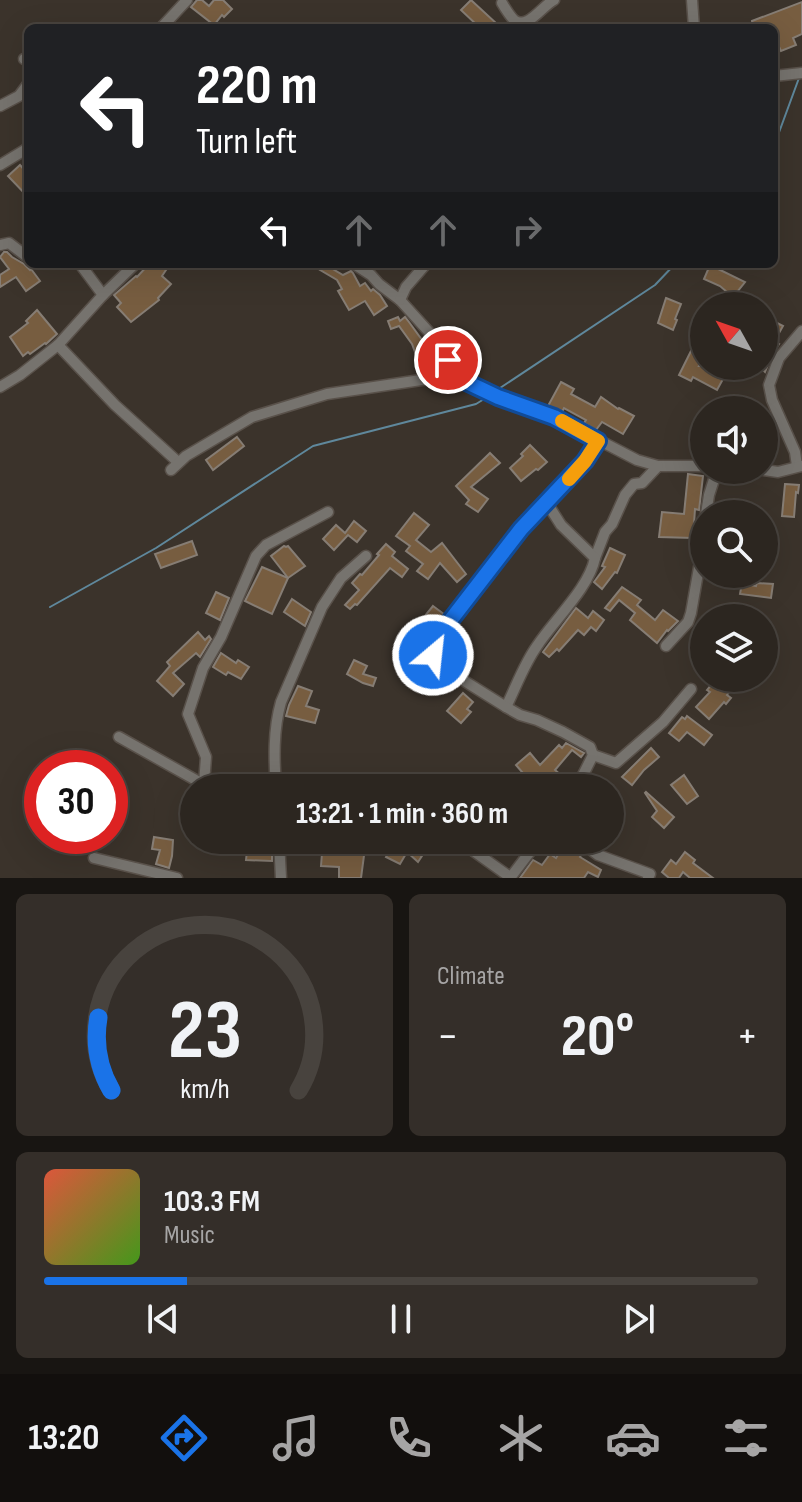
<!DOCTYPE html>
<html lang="en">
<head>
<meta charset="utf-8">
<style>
	body { margin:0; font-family:"Sofia Sans Condensed",sans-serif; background:#342e29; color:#f1f3f6; height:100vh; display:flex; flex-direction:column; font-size:30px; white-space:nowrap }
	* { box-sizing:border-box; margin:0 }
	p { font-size:26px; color:#a6a5a5 }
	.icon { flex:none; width:44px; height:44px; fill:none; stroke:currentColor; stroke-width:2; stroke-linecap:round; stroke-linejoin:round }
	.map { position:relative; height:878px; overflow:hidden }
	.sheet { display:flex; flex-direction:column; gap:16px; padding:16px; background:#181512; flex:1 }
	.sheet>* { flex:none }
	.hud { position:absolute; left:24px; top:24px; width:754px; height:244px; border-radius:12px; box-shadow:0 8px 32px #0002,0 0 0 2px #48433e; background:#202124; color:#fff; overflow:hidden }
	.needle { width:52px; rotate:310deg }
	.fabs { position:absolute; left:690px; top:292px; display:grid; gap:16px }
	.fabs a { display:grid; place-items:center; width:88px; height:88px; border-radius:50%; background:#2c2620; box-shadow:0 8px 32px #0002,0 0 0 2px #48433e; font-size:40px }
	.speed { position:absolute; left:24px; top:750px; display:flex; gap:16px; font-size:40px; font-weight:700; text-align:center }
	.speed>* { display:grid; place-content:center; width:104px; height:104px; border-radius:50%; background:#2c2620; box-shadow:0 8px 32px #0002,0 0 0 2px #48433e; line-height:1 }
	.speed .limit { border:12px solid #d22; background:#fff; color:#111 }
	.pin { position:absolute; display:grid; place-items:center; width:68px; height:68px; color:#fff; margin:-34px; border:4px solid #fff; border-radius:50%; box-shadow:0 2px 8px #0007 }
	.me { position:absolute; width:88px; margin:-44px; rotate:28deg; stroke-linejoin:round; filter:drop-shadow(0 0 6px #0008) }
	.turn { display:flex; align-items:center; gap:28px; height:168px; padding:0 40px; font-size:36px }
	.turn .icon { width:104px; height:104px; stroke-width:2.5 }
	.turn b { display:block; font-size:56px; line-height:68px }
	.lanes { display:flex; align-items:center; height:76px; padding:0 40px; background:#0003; justify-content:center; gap:40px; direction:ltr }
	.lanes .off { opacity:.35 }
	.big { font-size:60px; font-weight:700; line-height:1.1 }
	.sheet .widget { flex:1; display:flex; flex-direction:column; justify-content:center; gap:12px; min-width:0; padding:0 28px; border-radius:12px; background:#342e29 }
	.sheet .dial { align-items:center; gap:0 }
	.dial svg { height:208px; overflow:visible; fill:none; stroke:#48433e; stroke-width:7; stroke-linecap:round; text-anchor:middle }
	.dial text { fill:#f1f3f6; stroke:none }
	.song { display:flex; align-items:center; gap:24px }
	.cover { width:96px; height:96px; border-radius:12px; background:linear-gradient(135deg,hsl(10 70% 55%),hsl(100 70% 35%)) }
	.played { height:8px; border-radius:4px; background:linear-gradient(90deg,#1a73e8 20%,#48433e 20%) }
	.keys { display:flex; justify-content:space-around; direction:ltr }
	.heat { display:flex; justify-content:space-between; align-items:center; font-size:44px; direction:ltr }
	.sheet .tiles { flex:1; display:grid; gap:16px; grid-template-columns:1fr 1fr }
	.widget:last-child { grid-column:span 2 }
	.trip { position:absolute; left:180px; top:774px; width:444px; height:80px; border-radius:40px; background:#2c2620; box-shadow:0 8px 32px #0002,0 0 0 2px #48433e; font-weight:700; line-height:80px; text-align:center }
	.dock { display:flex; height:128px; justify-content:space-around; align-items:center; background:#120f0d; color:#a6a5a5 }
	.dock .icon { width:56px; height:56px }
	.dock .current { color:#1a73e8 }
	.dock b { font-size:36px; color:#f1f3f6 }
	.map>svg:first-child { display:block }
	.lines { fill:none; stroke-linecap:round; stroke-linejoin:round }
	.stream { stroke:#5f889c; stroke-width:2 }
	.building { fill:#775d40; stroke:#867d74; stroke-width:2 }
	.minor-casing { stroke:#59514a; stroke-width:13 }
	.minor { stroke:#76736e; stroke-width:10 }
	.route-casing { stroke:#114b97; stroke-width:20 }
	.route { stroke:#1a73e8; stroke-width:14 }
	.slow { stroke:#f59e0b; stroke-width:14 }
</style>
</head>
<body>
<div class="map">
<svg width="802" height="878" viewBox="0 0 802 878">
	<rect width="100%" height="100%" fill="#3b332b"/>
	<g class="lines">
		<g class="stream">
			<path d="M774,146l25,-68"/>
			<path d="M497,390l158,-105 20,-21"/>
			<path d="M50,607l106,-59 157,-102 163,-42 13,-8"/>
		</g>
	</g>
	<g class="building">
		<path d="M197,0h5l7,6 5,-6h9l9,9 -8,8 -2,-2 -8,10 -23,-18z"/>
		<path d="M471,0l26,24 -4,4h-13l-19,-18z"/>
		<path d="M802,2v32l-9,4 3,7 -15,6 -7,-15v-8h-21l-1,-7z"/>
		<path d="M20,165l8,9v23l-20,-21z"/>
		<path d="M4,252h3l5,5 12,7 6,6 1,-1 9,12 -14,10 -10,-14 -16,10v-12l9,-6 -9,-12z"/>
		<path d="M149,264h21l-8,12 9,8 -13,14 1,2 -28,22 -14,-15 4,-4 -7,-8 22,-19 1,1z"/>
		<path d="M310,264h14l19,11 8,-4 2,2 7,13 5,-3 6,8 2,-2 7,6 7,11 -13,9 -9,-14 -16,9 -11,-19 4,-2 -5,-9z"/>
		<path d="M710,265l35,17 -12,15 -13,-11 -16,-7z"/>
		<path d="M666,298l15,6 -6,15 2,1 -4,10 -15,-7z"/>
		<path d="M37,310l20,24 -11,10 -1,-1 -15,11 -2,-2 -5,4 -13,-19 18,-14 -2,-2z"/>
		<path d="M398,317l2,4 5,-4 4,5 13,18 7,18 5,-2 4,8 -16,7 -10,-27 -13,-18 -8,3 -3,-8z"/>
		<path d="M771,320l12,6 -9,16 5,2 -7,11 -7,17 -1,-1 5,-21 -5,-2v-26l5,2z"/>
		<path d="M691,351l12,7 -4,8h25l-6,11 5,2 -6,11 -24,-13 -2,4 -12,-6z"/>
		<path d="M561,382l13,7 -3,5 24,13 6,-10 17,12 1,-1 15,8 -11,18 -21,-12 -6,8 -12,-7 2,-3 -22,-12 -2,4 -14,-6z"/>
		<path d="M237,437l7,9 -31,24 -7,-10z"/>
		<path d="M530,445l17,17 -9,8 -2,-1 -15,12 -11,-13 13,-12 -2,-2z"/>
		<path d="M490,453l10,10 -29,24 17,12 -10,13 -12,-8 3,-4 -13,-14z"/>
		<path d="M688,474l15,2 -4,34 -4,-1 -2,29 -34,-1 3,-25 22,2z"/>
		<path d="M785,484l14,1 -1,8 -2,-1 -2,25 -12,-1z"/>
		<path d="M414,513l15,12 -13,15 15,12 11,-9 24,31 -9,8 -17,-19 -12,16 -11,-8 6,-7 -17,-13 4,-5 -14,-10z"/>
		<path d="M354,521l12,10 -9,11 -9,-7 -14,15 -11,-11 13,-14 9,8z"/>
		<path d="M192,541l5,14 -36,13 -6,-14z"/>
		<path d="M386,544l9,8 -3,4 16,13 -6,8 -12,-9 -33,37 -2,-1 -5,5 -5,-4 14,-15 -7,-7 8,-9 2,1 17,-20 -2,-1z"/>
		<path d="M284,546l2,1 2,-1 17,20 -17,12 -17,-22z"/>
		<path d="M610,548l15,7 -8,18 -2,-1 -13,17 -8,-7 11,-15 -3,-1z"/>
		<path d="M262,567l26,11 -16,36 -27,-13z"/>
		<path d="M742,583l14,3 1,-3 16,1 -2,14 -31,-4z"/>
		<path d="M622,587l19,13 -4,5 18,15 8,-10 15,11 -10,10 -1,-1 -10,13 -27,-23 5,-7 -16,-13 -9,11 -5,-3z"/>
		<path d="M216,592l13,6 -9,22 -14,-7z"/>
		<path d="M292,599l19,13 -6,14 -21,-14z"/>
		<path d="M433,606l12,9 -16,20 4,3 -8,15 -9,12 -13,-10 28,-33 -7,-5z"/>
		<path d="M576,608l12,10 5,-7 11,9 -8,11 -5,-4 -7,8 -6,-5 -19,21 -2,-2 -8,8 -6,-5z"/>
		<path d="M198,632l7,8 4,-4 2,3 -11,18 -4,-4 -23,20 11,11 -11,12 -16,-15 13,-15 -3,-4z"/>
		<path d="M221,653l15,10 2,-3 11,7 -8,12 -13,-7 -2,3 -13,-8z"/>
		<path d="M354,660l13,6 -4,8 13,4 -3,8 -10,-3 -16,-9z"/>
		<path d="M716,679l14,12 -3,4 4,3 -5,6 -2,-2 -15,17 -13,-12 14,-15 -3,-2z"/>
		<path d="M298,686l14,5 -6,15 13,4 -4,13 -29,-7 3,-11z"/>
		<path d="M463,693l10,9 -6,7 4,3 -10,11 -14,-12z"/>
		<path d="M687,716l25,19 -8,10 -17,-13 -8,9 -10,-8 13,-16 3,2z"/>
		<path d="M566,743l18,10 -3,4 -9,-7 -17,20 13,11 -4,7h-42l7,-8 -13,-15 14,-12 10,12 19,-20 3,3z"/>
		<path d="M651,748l8,9 -15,13 -12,15 -10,-8z"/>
		<path d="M684,775l14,21 -11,8 -16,-19z"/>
		<path d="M646,792l28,25 -10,11 -12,-11 5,-6 -12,-18z"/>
		<path d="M154,837l19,3 -1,16 -3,12 -13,-4 4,-14 -8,-1z"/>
		<path d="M359,840h16l-3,10 -7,-2 -4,30h-22v-11l-18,-1 1,-13 32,2z"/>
		<path d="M417,840h7l6,6 -10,9 2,1 -4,6 -11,-10 -7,12 -14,-7 8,-14 12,8z"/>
		<path d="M567,840h3l3,6 9,7 -2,4 21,13 -3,7 -10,-5 -4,6h-64l13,-18 9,5 8,-11 6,4z"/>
		<path d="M248,842l11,1 -1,8 14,1v9l-26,-1z"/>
		<path d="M685,852l10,8 -2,3 20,15h-23l-7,-6 -4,6h-10l-7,-6 9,-12 5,4z"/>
	</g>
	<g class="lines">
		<defs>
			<g id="minor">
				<path d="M692,0l2,28"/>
				<path d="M502,3c3,5 7,12 12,17 13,11 29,-15 40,-20"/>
				<path d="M161,28l26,-28"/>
				<path d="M24,59l4,2"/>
				<path d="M774,76l28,-3"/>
				<path d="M0,106l19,-10 9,-12"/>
				<path d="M0,165l28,-17"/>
				<path d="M0,245l9,-2 17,13h2"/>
				<path d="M80,264l23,31"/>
				<path d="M354,264l17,11 8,9 21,16 38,42 20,36"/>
				<path d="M400,300l6,-13 20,-23"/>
				<path d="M58,345l57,60 63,57"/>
				<path d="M0,387l20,-12 38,-30 45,-50 32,-31"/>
				<path d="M797,466l-2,-14 -23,-52 -3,-15 10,-27 23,-27"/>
				<path d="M171,470l15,-14 66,-39 75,-23 94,-14 37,-2 40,19 56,20 83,43 21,6h46"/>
				<path d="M764,470l14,2 23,-6"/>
				<path d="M706,514l3,-19 8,-25"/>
				<path d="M595,558l10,-26 7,-8 13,-29 9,-11 8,-1 16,-17"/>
				<path d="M666,646l22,-24 3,-9 10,-57 3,-35"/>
				<path d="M506,707c10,-20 18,-43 31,-61 17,-26 52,-58 58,-88l-34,-33 -14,-22"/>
				<path d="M119,737l91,51"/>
				<path d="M593,755l23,8 47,-41 28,-33"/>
				<path d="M204,784l2,-27 -18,-43 15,-46 18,-31 35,-81 10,-11 62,-33"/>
				<path d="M276,788c-2,-28 -3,-58 5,-86l41,-95 19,-29 25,-22"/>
				<path d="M572,788l11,-13 10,-20 -3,-8 -27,-15 -26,-12 -17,-5 -14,-8 -40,-25 -30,-22 -3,-5 17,-34 71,-92 64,-68 13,-20"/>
				<path d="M279,840l2,38"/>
				<path d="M458,840l52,37"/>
				<path d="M578,840l20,15 52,19 -2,4"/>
				<path d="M94,858l83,20"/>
				<path d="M510,878l29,-38"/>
			</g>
		</defs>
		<use href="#minor" class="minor-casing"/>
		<use href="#minor" class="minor"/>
	</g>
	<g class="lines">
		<defs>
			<path id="route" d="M433,655l17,-34 71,-92 64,-68 13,-20 -44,-24 -56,-20 -40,-19 -10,-18"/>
		</defs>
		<use href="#route" class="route-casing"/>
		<use href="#route" class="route"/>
		<path class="slow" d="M562,421l36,20 -13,20 -16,18"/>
	</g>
</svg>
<div class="fabs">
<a><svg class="needle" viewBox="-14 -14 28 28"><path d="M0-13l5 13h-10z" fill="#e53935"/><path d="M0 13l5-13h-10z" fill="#a6a5a5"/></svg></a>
<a><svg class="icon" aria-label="sound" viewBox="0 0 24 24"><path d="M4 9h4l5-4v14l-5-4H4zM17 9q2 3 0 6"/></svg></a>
<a><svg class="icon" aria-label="search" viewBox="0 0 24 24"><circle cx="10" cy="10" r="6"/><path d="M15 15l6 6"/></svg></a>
<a><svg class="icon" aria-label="layers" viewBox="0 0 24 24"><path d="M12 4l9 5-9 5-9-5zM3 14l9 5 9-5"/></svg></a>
</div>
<div class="speed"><div class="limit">30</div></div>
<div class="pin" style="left:448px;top:360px;background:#d93025"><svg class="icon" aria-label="arrive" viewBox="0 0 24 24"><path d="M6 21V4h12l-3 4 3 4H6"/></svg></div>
<svg class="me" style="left:433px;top:655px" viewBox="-20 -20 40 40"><circle r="17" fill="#1a73e8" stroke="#fff" stroke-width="3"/><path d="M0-11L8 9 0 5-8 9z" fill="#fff"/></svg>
<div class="trip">13:21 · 1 min · 360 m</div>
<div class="hud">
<div class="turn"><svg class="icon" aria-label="left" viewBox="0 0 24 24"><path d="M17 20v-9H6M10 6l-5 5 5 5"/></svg><div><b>220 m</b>Turn left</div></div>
<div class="lanes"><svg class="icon" aria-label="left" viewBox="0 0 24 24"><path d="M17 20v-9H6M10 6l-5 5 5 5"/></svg><svg class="icon off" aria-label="ahead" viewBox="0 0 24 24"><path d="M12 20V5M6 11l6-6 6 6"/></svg><svg class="icon off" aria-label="ahead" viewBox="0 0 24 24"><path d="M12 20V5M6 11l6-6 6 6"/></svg><svg class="icon off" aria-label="right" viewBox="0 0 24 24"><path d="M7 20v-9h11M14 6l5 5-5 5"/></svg></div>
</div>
</div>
<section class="sheet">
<div class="tiles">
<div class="widget dial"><svg viewBox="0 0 100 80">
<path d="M14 69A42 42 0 1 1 86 69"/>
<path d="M14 69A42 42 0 0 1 9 41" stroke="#1a73e8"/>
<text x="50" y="56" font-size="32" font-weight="700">23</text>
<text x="50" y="72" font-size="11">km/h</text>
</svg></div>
<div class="widget"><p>Climate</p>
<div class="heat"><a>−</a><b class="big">20°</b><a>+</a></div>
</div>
<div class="widget">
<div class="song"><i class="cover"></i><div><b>103.3 FM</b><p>Music</p></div></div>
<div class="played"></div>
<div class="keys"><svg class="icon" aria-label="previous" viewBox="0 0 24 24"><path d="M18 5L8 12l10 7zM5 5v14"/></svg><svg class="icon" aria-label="pause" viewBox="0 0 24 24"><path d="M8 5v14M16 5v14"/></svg><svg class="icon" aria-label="next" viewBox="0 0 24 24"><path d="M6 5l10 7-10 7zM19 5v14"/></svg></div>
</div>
</div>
</section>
<nav class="dock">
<b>13:20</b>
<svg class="icon current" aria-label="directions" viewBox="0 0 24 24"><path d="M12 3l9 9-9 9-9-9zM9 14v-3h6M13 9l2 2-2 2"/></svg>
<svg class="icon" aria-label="music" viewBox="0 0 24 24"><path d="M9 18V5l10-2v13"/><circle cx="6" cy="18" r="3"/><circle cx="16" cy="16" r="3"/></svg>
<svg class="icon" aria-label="phone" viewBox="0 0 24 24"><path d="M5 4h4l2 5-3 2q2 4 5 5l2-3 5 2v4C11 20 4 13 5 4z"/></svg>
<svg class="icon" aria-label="climate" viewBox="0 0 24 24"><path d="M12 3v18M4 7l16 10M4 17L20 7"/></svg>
<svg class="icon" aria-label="car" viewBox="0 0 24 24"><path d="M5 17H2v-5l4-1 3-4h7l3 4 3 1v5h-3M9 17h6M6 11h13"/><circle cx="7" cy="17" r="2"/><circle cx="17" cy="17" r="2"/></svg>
<svg class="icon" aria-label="filters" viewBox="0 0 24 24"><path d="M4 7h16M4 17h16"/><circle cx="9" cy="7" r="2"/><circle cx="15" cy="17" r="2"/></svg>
</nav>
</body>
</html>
